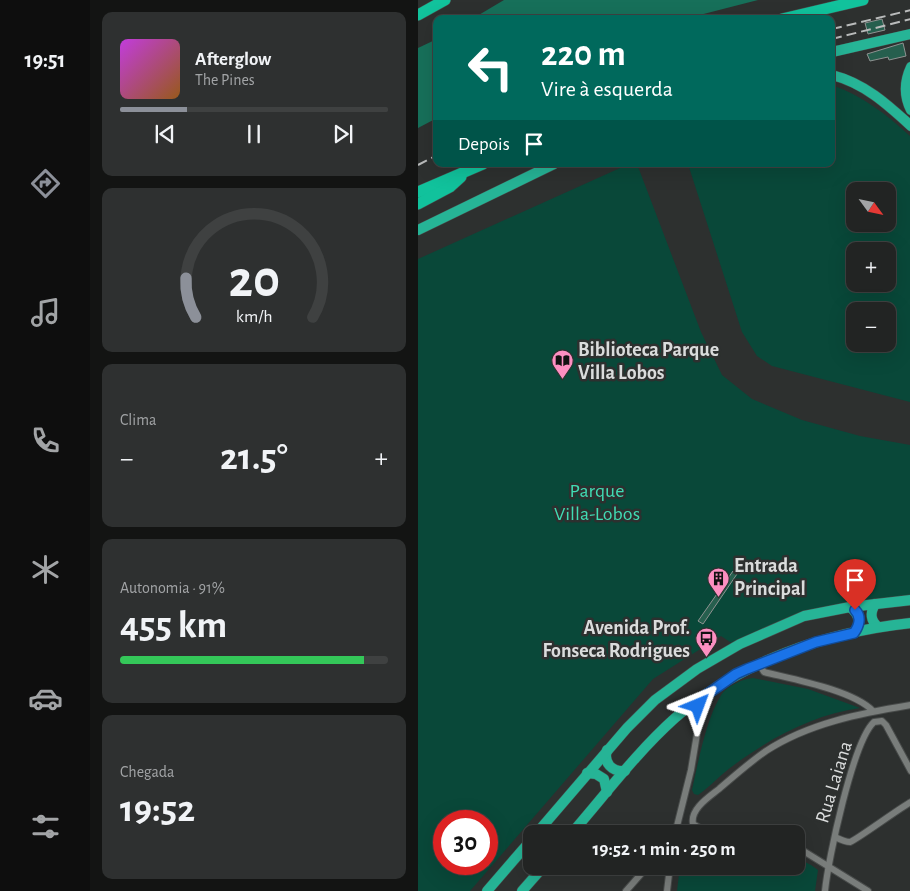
<!DOCTYPE html>
<html lang="pt">
<head>
<meta charset="utf-8">
<style>
	body { margin:0; font-family:"Alegreya Sans",sans-serif; background:#2e3030; color:#f1f3f6; height:100vh; display:flex; flex-direction:column; font-size:19px; white-space:nowrap }
	* { box-sizing:border-box; margin:0 }
	p { font-size:16px; color:#a2a4a6 }
	.icon { flex:none; width:28px; height:28px; fill:none; stroke:currentColor; stroke-width:2; stroke-linecap:round; stroke-linejoin:round }
	.map { position:relative; flex:1; overflow:hidden }
	.panel { display:flex; flex-direction:column; gap:12px; padding:12px; background:#131413; width:328px }
	.panel>* { flex:none }
	.guide { position:absolute; left:15px; top:15px; width:402px; height:152px; border-radius:10px; box-shadow:0 5px 20px #0002,0 0 0 1px #3f4141; background:#00695c; color:#fff; overflow:hidden }
	.needle { width:32px; rotate:123deg }
	.buttons { position:absolute; left:428px; top:182px; display:grid; gap:10px }
	.buttons a { display:grid; place-items:center; width:50px; height:50px; border-radius:10px; background:#222423; box-shadow:0 5px 20px #0002,0 0 0 1px #3f4141; font-size:25px }
	.speed { position:absolute; left:15px; top:810px; display:flex; gap:10px; font-size:25px; font-weight:700; text-align:center }
	.speed>* { display:grid; place-content:center; width:65px; height:65px; border-radius:50%; background:#222423; box-shadow:0 5px 20px #0002,0 0 0 1px #3f4141; line-height:1 }
	.speed .limit { border:8px solid #d22; background:#fff; color:#111 }
	.pin { position:absolute; display:grid; place-items:center; width:42px; height:42px; color:#fff; margin:-51px -21px; border-radius:50% 50% 50% 0; rotate:-45deg; box-shadow:0 0 5px #0007 }
	.pin .icon { rotate:45deg }
	.me { position:absolute; width:55px; margin:-28px; rotate:44deg; stroke-linejoin:round; filter:drop-shadow(0 0 4px #0008) }
	.turn { display:flex; align-items:center; gap:18px; height:105px; padding:0 25px; font-size:22px }
	.turn .icon { width:65px; height:65px; stroke-width:2.5 }
	.turn b { display:block; font-size:35px; line-height:42px }
	.then { display:flex; align-items:center; height:48px; padding:0 25px; background:#0003; gap:10px; font-size:19px }
	.big { font-size:38px; font-weight:700; line-height:1.1 }
	.panel .tile { flex:1; display:flex; flex-direction:column; justify-content:center; gap:8px; min-width:0; padding:0 18px; border-radius:10px; background:#2e3030 }
	.panel .dial { align-items:center; gap:0 }
	.dial svg { height:130px; overflow:visible; fill:none; stroke:#3f4141; stroke-width:7; stroke-linecap:round; text-anchor:middle }
	.dial text { fill:#f1f3f6; stroke:none }
	.song { display:flex; align-items:center; gap:15px }
	.cover { width:60px; height:60px; border-radius:8px; background:linear-gradient(135deg,hsl(290 70% 55%),hsl(30 70% 35%)) }
	.played { height:5px; border-radius:2px; background:linear-gradient(90deg,#8c9099 25%,#3f4141 25%) }
	.keys { display:flex; justify-content:space-around; direction:ltr }
	.heat { display:flex; justify-content:space-between; align-items:center; font-size:28px; direction:ltr }
	.charge { height:8px; border-radius:4px; background:linear-gradient(90deg,#34c759 91%,#3f4141 0) }
	.trip { position:absolute; left:105px; top:825px; width:282px; height:50px; border-radius:10px; background:#222423; box-shadow:0 5px 20px #0002,0 0 0 1px #3f4141; font-weight:700; line-height:50px; text-align:center }
	main { display:flex; flex:1; min-height:0 }
	.tabs { display:flex; flex-direction:column; width:90px; justify-content:space-around; align-items:center; background:#0e0e0e; color:#a2a4a6 }
	.tabs .icon { width:35px; height:35px }
	.tabs .current { color:#8c9099 }
	.tabs b { font-size:22px; color:#f1f3f6 }
	.map>svg:first-child { display:block }
	.green { fill:#094839; fill-rule:evenodd }
	.water { fill:#17705a }
	.building { fill:#265f4e; stroke:#8e9291 }
	.lines { fill:none; stroke-linecap:round; stroke-linejoin:round }
	.minor-casing { stroke:#484b4a; stroke-width:8 }
	.trunk-casing { stroke:#484b4a; stroke-width:11 }
	.motorway-casing { stroke:#484b4a; stroke-width:12 }
	.minor { stroke:#797d7b; stroke-width:6 }
	.trunk { stroke:#26b496; stroke-width:10 }
	.motorway { stroke:#11c29c; stroke-width:11 }
	.rail { stroke:#b9bbbb; stroke-width:2; stroke-dasharray:10 5; stroke-linecap:butt }
	.route-casing { stroke:#114b97; stroke-width:12 }
	.route { stroke:#1a73e8; stroke-width:9 }
	.labels { text-anchor:middle; dominant-baseline:central; stroke-width:5; stroke-linejoin:round; paint-order:stroke }
	.poi-label { font-size:20px; font-weight:bold; fill:#dadcdc; stroke:#2d302f; text-anchor:start }
	.park-label { font-size:20px; fill:#40dcb4; stroke:#2d302f }
	.street-label { font-size:20px; fill:#dadcdc; stroke:#2d302f }
</style>
</head>
<body>
<main>
<nav class="tabs">
<b>19:51</b>
<svg class="icon current" aria-label="directions" viewBox="0 0 24 24"><path d="M12 3l9 9-9 9-9-9zM9 14v-3h6M13 9l2 2-2 2"/></svg>
<svg class="icon" aria-label="music" viewBox="0 0 24 24"><path d="M9 18V5l10-2v13"/><circle cx="6" cy="18" r="3"/><circle cx="16" cy="16" r="3"/></svg>
<svg class="icon" aria-label="phone" viewBox="0 0 24 24"><path d="M5 4h4l2 5-3 2q2 4 5 5l2-3 5 2v4C11 20 4 13 5 4z"/></svg>
<svg class="icon" aria-label="climate" viewBox="0 0 24 24"><path d="M12 3v18M4 7l16 10M4 17L20 7"/></svg>
<svg class="icon" aria-label="car" viewBox="0 0 24 24"><path d="M5 17H2v-5l4-1 3-4h7l3 4 3 1v5h-3M9 17h6M6 11h13"/><circle cx="7" cy="17" r="2"/><circle cx="17" cy="17" r="2"/></svg>
<svg class="icon" aria-label="filters" viewBox="0 0 24 24"><path d="M4 7h16M4 17h16"/><circle cx="9" cy="7" r="2"/><circle cx="15" cy="17" r="2"/></svg>
</nav>
<section class="panel">
<div class="tile">
<div class="song"><i class="cover"></i><div><b>Afterglow</b><p>The Pines</p></div></div>
<div class="played"></div>
<div class="keys"><svg class="icon" aria-label="previous" viewBox="0 0 24 24"><path d="M18 5L8 12l10 7zM5 5v14"/></svg><svg class="icon" aria-label="pause" viewBox="0 0 24 24"><path d="M8 5v14M16 5v14"/></svg><svg class="icon" aria-label="next" viewBox="0 0 24 24"><path d="M6 5l10 7-10 7zM19 5v14"/></svg></div>
</div>
<div class="tile dial"><svg viewBox="0 0 100 80">
<path d="M14 69A42 42 0 1 1 86 69"/>
<path d="M14 69A42 42 0 0 1 8 45" stroke="#8c9099"/>
<text x="50" y="56" font-size="32" font-weight="700">20</text>
<text x="50" y="72" font-size="11">km/h</text>
</svg></div>
<div class="tile"><p>Clima</p>
<div class="heat"><a>−</a><b class="big">21.5°</b><a>+</a></div>
</div>
<div class="tile"><p>Autonomia · 91%</p><b class="big">455 km</b><div class="charge"></div></div>
<div class="tile"><p>Chegada</p><b class="big">19:52</b></div>
</section>
<div class="map">
<svg width="493" height="891" viewBox="0 0 493 891">
	<rect width="100%" height="100%" fill="#2d302f"/>
	<g class="green">
		<path d="M414,85c31,11 54,29 78,51v266l-138,-36 -15,-10 -15,-24 -54,-168h144zM469,191v33h-33v-33zM469,251v33h-33v-33zM469,311v33h-33v-33z"/>
		<path d="M211,164h8l64,168 21,43 30,24 50,21 58,16 50,9v152l-53,6 -64,12 -60,29 -12,-8 -68,43 -183,212h-52v-632zM26,821h43v43h-43z"/>
		<path d="M335,678l55,11 52,19c-45,6 -90,30 -126,57 -13,9 -23,21 -36,30l-4,-1 -2,-4c6,-27 14,-70 28,-93 5,-10 22,-18 33,-19z"/>
		<path d="M379,858l14,7 7,5 -3,21h-138l3,-25h117z"/>
	</g>
	<g class="water">
		<path d="M86,0h254l-74,19h-212z"/>
		<path d="M19,39v79l-19,10v-80z"/>
	</g>
	<g class="building">
		<path d="M464,19l3,11 -17,4 -3,-11z"/>
		<path d="M485,43l3,13 -17,4 -1,-3 -18,4 -3,-7z"/>
		<path d="M315,571l4,3 -34,50 -5,-3z"/>
	</g>
	<g class="lines">
		<defs>
			<g id="minor">
				<path d="M341,664l5,8c28,7 89,18 109,39"/>
				<path d="M257,834l16,-64 9,-54v-7l-4,-7"/>
				<path d="M342,834l-57,-4 -10,-6c-3,-15 16,-27 26,-35 15,-13 31,-27 47,-38 43,-28 96,-38 145,-46"/>
				<path d="M417,837c4,2 10,5 15,5 5,-1 51,-35 61,-40"/>
				<path d="M379,847l71,44"/>
				<path d="M208,891l22,-25"/>
				<path d="M249,891l3,-25"/>
				<path d="M407,891c3,-31 28,-150 49,-169l8,-1 4,4 25,46"/>
			</g>
			<g id="trunk">
				<path d="M414,52l79,-18"/>
				<path d="M493,67c-7,15 -7,29 0,43"/>
				<path d="M414,75c32,8 55,29 79,51"/>
				<path d="M0,230l136,-66"/>
				<path d="M457,604c-5,9 -5,16 3,23"/>
				<path d="M432,607c10,8 11,16 4,26"/>
				<path d="M189,750c-4,13 5,22 18,21"/>
				<path d="M169,773l9,1 8,5 3,13"/>
				<path d="M118,834l91,-106 28,-28 42,-31 43,-25 64,-28 46,-9 61,-7"/>
				<path d="M153,834c34,-39 65,-81 104,-116 64,-56 151,-86 236,-95"/>
				<path d="M69,891l45,-52"/>
				<path d="M104,891l22,-25"/>
			</g>
			<g id="motorway">
				<path d="M0,15l27,-15"/>
				<path d="M364,19l81,-19"/>
				<path d="M0,192l65,-28"/>
				<path d="M0,204l32,-17 11,-10"/>
			</g>
		</defs>
		<use href="#minor" class="minor-casing"/>
		<use href="#trunk" class="trunk-casing"/>
		<use href="#motorway" class="motorway-casing"/>
		<use href="#minor" class="minor"/>
		<use href="#trunk" class="trunk"/>
		<use href="#motorway" class="motorway"/>
		<g class="rail">
			<path d="M414,29l79,-19"/>
			<path d="M414,39l79,-20"/>
			<path d="M0,165l19,-10"/>
		</g>
	</g>
	<g class="lines">
		<defs>
			<path id="route" d="M280,706l-2,-4 40,-28 11,-5 69,-27 38,-9c5,-7 8,-16 1,-23"/>
		</defs>
		<use href="#route" class="route-casing"/>
		<use href="#route" class="route"/>
	</g>
	<defs>
		<symbol id="library-pin" viewBox="-11 -11 22 30"><path d="M0 17L-7.5 6A9.5 9.5 0 1 1 7.5 6Z" fill="#fc8fc1" stroke="#2d302f"/><path d="M-6-4Q-3-5.5-.7-3.5V5Q-3 3-6 4ZM6-4Q3-5.5 .7-3.5V5Q3 3 6 4Z" fill="#111"/></symbol>
		<symbol id="building-pin" viewBox="-11 -11 22 30"><path d="M0 17L-7.5 6A9.5 9.5 0 1 1 7.5 6Z" fill="#fc8fc1" stroke="#2d302f"/><path d="M-4-6H4V6H1V3H-1V6H-4ZM-2.5-4.3h1.7v1.8h-1.7ZM.8-4.3h1.7v1.8H.8ZM-2.5-1h1.7V.8h-1.7ZM.8-1h1.7V.8H.8Z" fill="#111"/></symbol>
		<symbol id="bus-pin" viewBox="-11 -11 22 30"><path d="M0 17L-7.5 6A9.5 9.5 0 1 1 7.5 6Z" fill="#fc8fc1" stroke="#2d302f"/><path d="M-5-6H5V4H4V6H2V4H-2V6H-4V4H-5ZM-3.5-4V0h7V-4ZM-3.5 1.2v1.5H-2V1.2ZM2 1.2v1.5H3.5V1.2Z" fill="#111"/></symbol>
	</defs>
	<g fill-rule="evenodd">
		<use href="#library-pin" x="132" y="348" width="25" height="34"/>
		<use href="#building-pin" x="288" y="566" width="25" height="34"/>
		<use href="#bus-pin" x="276" y="626" width="25" height="34"/>
	</g>
	<g class="labels">
		<g class="poi-label">
			<text x="160" y="350">Biblioteca Parque<tspan x="160" dy="23">Villa Lobos</tspan></text>
			<text x="316" y="566">Entrada<tspan x="316" dy="23">Principal</tspan></text>
			<text x="272" y="628" text-anchor="end">Avenida Prof.<tspan x="272" dy="23">Fonseca Rodrigues</tspan></text>
		</g>
		<g class="park-label">
			<text x="179" y="491">Parque<tspan x="179" dy="23">Villa-Lobos</tspan></text>
		</g>
		<g class="street-label">
			<text transform="translate(416 782) rotate(-73)">Rua Laiana</text>
		</g>
	</g>
</svg>
<div class="buttons">
<a><svg class="needle" viewBox="-14 -14 28 28"><path d="M0-13l5 13h-10z" fill="#e53935"/><path d="M0 13l5-13h-10z" fill="#a2a4a6"/></svg></a>
<a>+</a>
<a>−</a>
</div>
<div class="speed"><div class="limit">30</div></div>
<div class="pin" style="left:437px;top:610px;background:#d93025"><svg class="icon" aria-label="arrive" viewBox="0 0 24 24"><path d="M6 21V4h12l-3 4 3 4H6"/></svg></div>
<svg class="me" style="left:280px;top:706px" viewBox="-20 -20 40 40"><path d="M0-17L14 15 0 8-14 15z" fill="#1a73e8" stroke="#fff" stroke-width="4"/></svg>
<div class="trip">19:52 · 1 min · 250 m</div>
<div class="guide">
<div class="turn"><svg class="icon" aria-label="left" viewBox="0 0 24 24"><path d="M17 20v-9H6M10 6l-5 5 5 5"/></svg><div><b>220 m</b>Vire à esquerda</div></div>
<div class="then">Depois<svg class="icon" aria-label="arrive" viewBox="0 0 24 24"><path d="M6 21V4h12l-3 4 3 4H6"/></svg></div>
</div>
</div>
</main>
</body>
</html>
